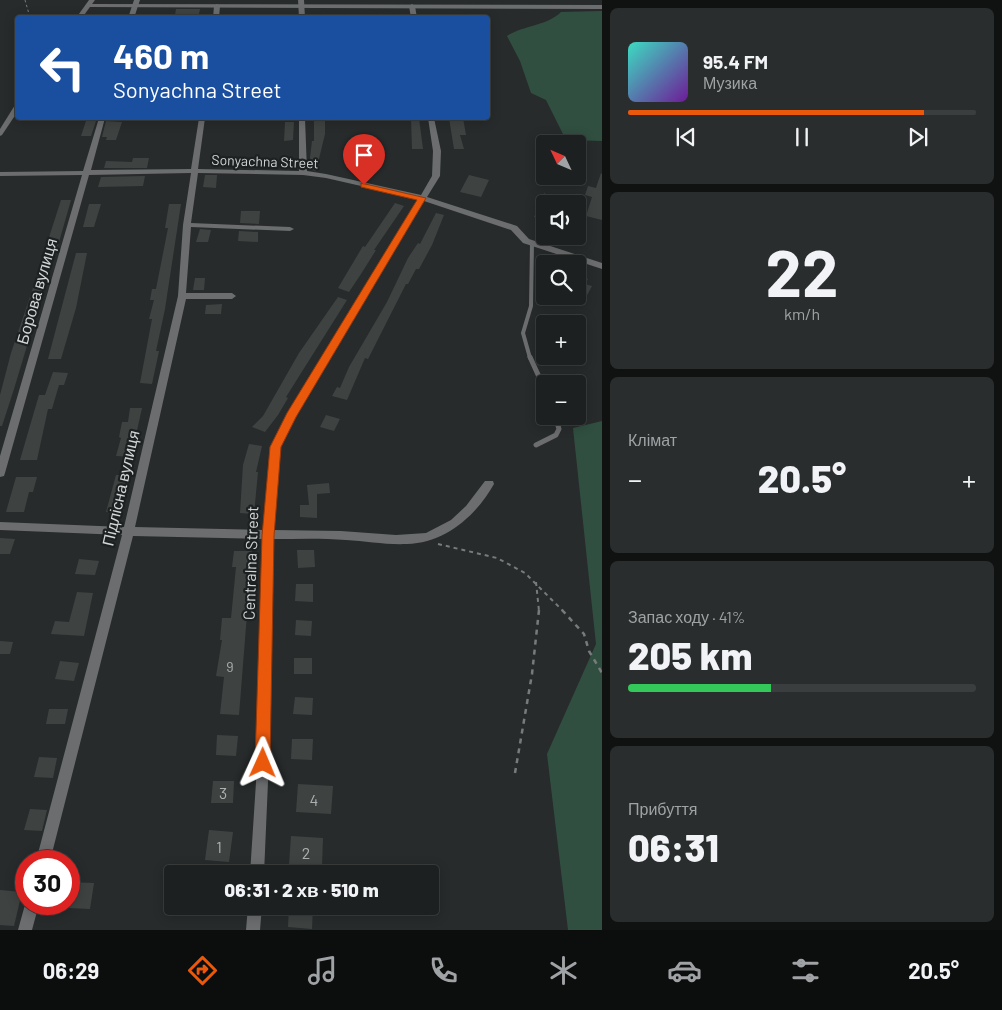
<!DOCTYPE html>
<html lang="uk">
<head>
<meta charset="utf-8">
<style>
	body { margin:0; font-family:Barlow,sans-serif; background:#2a2d2d; color:#f1f3f6; height:100vh; display:flex; flex-direction:column; font-size:19px; white-space:nowrap }
	* { box-sizing:border-box; margin:0 }
	p { font-size:16px; color:#a0a3a5 }
	.icon { flex:none; width:28px; height:28px; fill:none; stroke:currentColor; stroke-width:2; stroke-linecap:round; stroke-linejoin:round }
	.map { position:relative; flex:1; overflow:hidden }
	.sheet { display:flex; flex-direction:column; gap:8px; padding:8px; background:#101212; width:400px }
	.sheet>* { flex:none }
	.hud { position:absolute; left:15px; top:15px; width:475px; height:105px; border-radius:5px; box-shadow:0 2px 12px #0003,0 0 0 1px #3b3e3e; background:#1a4fa0; color:#fff; overflow:hidden }
	.needle { width:32px; rotate:314deg }
	.fabs { position:absolute; left:536px; top:135px; display:grid; gap:10px }
	.fabs a { display:grid; place-items:center; width:50px; height:50px; border-radius:5px; background:#1d2020; box-shadow:0 2px 12px #0003,0 0 0 1px #3b3e3e; font-size:25px }
	.speed { position:absolute; left:15px; top:850px; display:flex; gap:10px; font-size:25px; font-weight:700; text-align:center }
	.speed>* { display:grid; place-content:center; width:65px; height:65px; border-radius:50%; background:#1d2020; box-shadow:0 2px 12px #0003,0 0 0 1px #3b3e3e; line-height:1 }
	.speed .limit { border:8px solid #d22; background:#fff; color:#111 }
	.pin { position:absolute; display:grid; place-items:center; width:42px; height:42px; color:#fff; margin:-51px -21px; border-radius:50% 50% 50% 0; rotate:-45deg; box-shadow:0 0 5px #0007 }
	.pin .icon { rotate:45deg }
	.me { position:absolute; width:55px; margin:-28px; rotate:1deg; stroke-linejoin:round; filter:drop-shadow(0 0 4px #0008) }
	.turn { display:flex; align-items:center; gap:18px; height:105px; padding:0 15px; font-size:22px }
	.turn .icon { width:65px; height:65px; stroke-width:2.5 }
	.turn b { display:block; font-size:35px; line-height:42px }
	.big { font-size:38px; font-weight:800; line-height:1.1 }
	.sheet .tile { flex:1; display:flex; flex-direction:column; justify-content:center; gap:8px; min-width:0; padding:0 18px; border-radius:8px; background:#2a2d2d }
	.sheet .dial { align-items:center; gap:0 }
	.dial b { font-size:65px; line-height:1 }
	.song { display:flex; align-items:center; gap:15px }
	.cover { width:60px; height:60px; border-radius:8px; background:linear-gradient(135deg,hsl(170 70% 55%),hsl(280 70% 35%)) }
	.played { height:5px; border-radius:2px; background:linear-gradient(90deg,#ea580c 85%,#3b3e3e 85%) }
	.keys { display:flex; justify-content:space-around; direction:ltr }
	.heat { display:flex; justify-content:space-between; align-items:center; font-size:28px; direction:ltr }
	.charge { height:8px; border-radius:4px; background:linear-gradient(90deg,#34c759 41%,#3b3e3e 0) }
	.trip { position:absolute; left:164px; top:865px; width:275px; height:50px; border-radius:5px; background:#1d2020; box-shadow:0 2px 12px #0003,0 0 0 1px #3b3e3e; font-weight:800; line-height:50px; text-align:center }
	.tab-bar { display:flex; height:80px; justify-content:space-around; align-items:center; background:#0c0d0d; color:#a0a3a5 }
	.tab-bar .icon { width:35px; height:35px }
	.tab-bar .on { color:#ea580c }
	.tab-bar b { font-size:22px; color:#f1f3f6 }
	main { display:flex; flex:1; min-height:0 }
	.map>svg:first-child { display:block }
	.green { fill:#304f41 }
	.building { fill:#3e4342 }
	.lines { fill:none; stroke-linecap:round; stroke-linejoin:round }
	.path-far2 { stroke:#787b7b; stroke-width:1; stroke-dasharray:2.5 2.5; stroke-linecap:butt }
	.path-far1 { stroke:#787b7b; stroke-width:2; stroke-dasharray:4 4; stroke-linecap:butt }
	.path { stroke:#787b7b; stroke-width:2.5; stroke-dasharray:5 5; stroke-linecap:butt }
	.service-far1 { stroke:#6b6d6e; stroke-width:4 }
	.service { stroke:#6b6d6e; stroke-width:5 }
	.minor { fill:#6b6d6e; fill-rule:evenodd }
	.tertiary { fill:#6b6d6e; fill-rule:evenodd }
	.route { fill:#ea580c; stroke:#983908 }
	.labels { text-anchor:middle; dominant-baseline:central; stroke-width:4.5; stroke-linejoin:round; paint-order:stroke }
	.far-street-label { font-size:14px; fill:#d3d6d6; stroke:#1d2122 }
	.number-label { font-size:14px; fill:#aeb1b1 }
	.street-label { font-size:16px; fill:#d3d6d6; stroke:#1d2122 }
	.near-number-label { font-size:16px; fill:#aeb1b1 }
</style>
</head>
<body>
<main>
<div class="map">
<svg width="602" height="930" viewBox="0 0 602 930">
	<rect width="100%" height="100%" fill="#272b2b"/>
	<g class="green">
		<path d="M602,11v130l-36,-1 -20,-40 -15,-7 -11,-32 -13,-25c17,-11 40,-10 54,-24z"/>
		<path d="M602,421v509h-34l-21,-176 49,-110 -23,-216z"/>
	</g>
	<g class="building">
		<path d="M176,9h24l-1,5 -24,1z"/>
		<path d="M314,118h11v16l-9,37 -7,-2v-3l3,-25h2z"/>
		<path d="M411,118h8l4,31h-11z"/>
		<path d="M449,118h14l3,17h-6l4,14h-10z"/>
		<path d="M86,121h10l-5,15h-10z"/>
		<path d="M106,121l16,1 -6,18h-10l1,-3h-5z"/>
		<path d="M285,122h9l-1,18 -9,1z"/>
		<path d="M133,158h16l-2,10h-43l2,-7 26,1z"/>
		<path d="M601,173l1,1v46l-16,-4 6,-19 -7,-2 3,-9 8,2z"/>
		<path d="M205,175h12l-1,13 -13,-1z"/>
		<path d="M469,175l20,5 -8,17 -21,-5z"/>
		<path d="M145,176l-2,10 -45,1 3,-10z"/>
		<path d="M545,192v28l-11,-3z"/>
		<path d="M61,200h10l-16,56h-12z"/>
		<path d="M395,203l9,3 -30,44h2l-15,24 -12,18 -11,-4 25,-42 2,1z"/>
		<path d="M89,204h12l-7,23h-11z"/>
		<path d="M169,204h12l-16,105 -9,42h3l-7,33 -12,-1 12,-64h-3l5,-19h-4l2,-11h4l12,-61h-3z"/>
		<path d="M241,211h19l-1,13 -19,-1z"/>
		<path d="M436,213l8,2 -12,30 -13,24h-3l-8,15h-2l-38,75 -3,-1 -18,42 -15,-4 5,-9 3,1 9,-21 38,-65 21,-44 10,-15 2,1z"/>
		<path d="M200,229l11,1 -3,12h-12z"/>
		<path d="M239,231l19,1v10l-20,-1z"/>
		<path d="M76,253h11l-11,55 -15,51h-13z"/>
		<path d="M578,275l10,4 -3,5 7,2 -7,13 -7,-2z"/>
		<path d="M37,276h11l-34,113 -12,37h-2v-31l11,-42z"/>
		<path d="M195,278h10l-1,12h-11z"/>
		<path d="M338,297l9,3 -61,97 2,1 -10,17 -13,17 -13,-5 11,-11 36,-63z"/>
		<path d="M222,304l-1,10h-16l1,-9z"/>
		<path d="M53,372l15,1 -4,12h-5l-7,24h-4l-11,51h-17l19,-65h6z"/>
		<path d="M130,408h12l-8,36 4,1 -4,12 -18,-1 5,-18 -2,-1 3,-15h6z"/>
		<path d="M326,415l14,4 -6,12 -14,-4z"/>
		<path d="M249,444l13,2 -6,26h2l-4,42 -14,-1 3,-48z"/>
		<path d="M116,475h14l-7,37h-17z"/>
		<path d="M16,477h21l-4,15h-4l-5,20h-18z"/>
		<path d="M329,483l1,10 -13,1v24l-17,-1v-12h9l-2,-20z"/>
		<path d="M0,538l15,1 -5,15h-10z"/>
		<path d="M297,550h17l1,17 -17,1z"/>
		<path d="M234,551h18l-13,164 -19,-1 4,-37 -8,-1 6,-36h-2l2,-22h9l5,-51h-4z"/>
		<path d="M79,559l20,2 -4,14 -20,-1z"/>
		<path d="M296,584h17v18l-18,-1z"/>
		<path d="M77,592l16,1 -9,43 -33,-2 4,-13 14,1z"/>
		<path d="M296,620l16,1 -1,15 -16,-1z"/>
		<path d="M0,641l13,1 -3,12h-10z"/>
		<rect x="294" y="658" width="18" height="16"/>
		<path d="M60,661l19,2 -5,18 -19,-2z"/>
		<path d="M295,697l18,1 -1,17 -19,-1z"/>
		<path d="M49,709h19l-3,15h-19z"/>
		<path d="M217,735l21,1 -2,20 -20,-1z"/>
		<path d="M292,739h21l-1,21 -21,-1z"/>
		<path d="M39,757l18,1 -4,20 -19,-1z"/>
		<path d="M213,781h21l-1,22h-22z"/>
		<path d="M298,784l35,2 -2,28 -35,-2z"/>
		<path d="M30,809l17,1 -5,21 -18,-1z"/>
		<path d="M209,830l24,2 -4,30 -24,-2z"/>
		<path d="M291,836l32,2 -1,29 -33,-2z"/>
		<path d="M69,882l25,1 -4,26 -21,-1z"/>
		<path d="M0,890l22,2 -8,34 -14,-1z"/>
		<path d="M289,906h24l-1,23 -24,-2z"/>
	</g>
	<g class="lines">
		<path class="path-far2" d="M25,0l4,14"/>
		<g class="path-far1">
			<path d="M438,544l59,14 28,15 38,38"/>
			<path d="M536,582l3,29"/>
		</g>
		<g class="path">
			<path d="M562,610l22,24 5,17 13,22"/>
			<path d="M515,773l17,-99 7,-64"/>
		</g>
		<path class="service-far1" d="M530,358l-7,-25 8,-27 1,-63"/>
		<g class="service">
			<path d="M530,357l15,33"/>
			<path d="M536,445l20,-10 3,-6 -4,-13"/>
		</g>
		<g class="minor">
			<path d="M89,0h6l-13,18h-6z"/>
			<path d="M134,0h6l-6,18h-6z"/>
			<path d="M298,0h6l1,18h-6z"/>
			<path d="M217,4l3,2 -1,12h-6l1,-12z"/>
			<path d="M412,4l3,2 2,12h-6l-2,-12z"/>
			<path d="M18,103v8l-16,24 -2,1v-7l15,-24z"/>
			<path d="M99,118h6l-14,52 100,-1 8,-51h6l-7,51 101,2v-53h6l2,53 19,3 95,21 11,-19 1,-25 -5,-33h6l7,33 -1,25 -13,21 90,29 12,13 73,24v6l-79,-26 -12,-13 -87,-29 -129,216 -15,30 -6,83 67,1 55,4 30,-2 25,-13 15,-14 19,-25h8l1,3c-18,32 -49,59 -87,60 -21,1 -41,-3 -61,-4 -24,-2 -49,-1 -73,-1l-5,243 -4,92h-14l6,-92 7,-243 -130,-3 -83,325h-14l86,-326 -122,-5v-8l124,5 54,-231 5,-71 8,-52 -102,2 -84,298 -1,3 -4,1v-21l82,-281 -82,1v-4l83,-1zM198,173l105,2 23,3 92,21 -130,215 -18,33 -7,83 -128,-3 51,-228h46l4,-3 -4,-3h-46l5,-66 99,4 4,-2 -4,-2 -99,-4z"/>
			<path d="M26,901v3h13l-7,26h-14z"/>
			<path d="M248,906h14l-2,24h-14z"/>
		</g>
		<path class="tertiary" d="M87,4l515,1v4l-513,-2 -2,-1z"/>
	</g>
	<path class="route" d="M361,183l65,15 -130,219 -15,30 -7,89 -4,227 -2,5 -5,2 -6,-2 -2,-5 7,-227 8,-89 17,-34 130,-213 -56,-13z"/>
	<g class="labels">
		<g class="far-street-label">
			<text transform="translate(265 161) rotate(2)">Sonyachna Street</text>
		</g>
		<g class="number-label">
			<text x="230" y="666">9</text>
		</g>
		<g class="street-label">
			<text transform="translate(36 291) rotate(-74)">Борова вулиця</text>
			<text transform="translate(120 488) rotate(-77)">Підлісна вулиця</text>
			<text transform="translate(250 563) rotate(-88)">Centralna Street</text>
		</g>
		<g class="near-number-label">
			<text x="223" y="792">3</text>
			<text x="314" y="799">4</text>
			<text x="219" y="846">1</text>
			<text x="306" y="852">2</text>
		</g>
	</g>
</svg>
<div class="fabs">
<a><svg class="needle" viewBox="-14 -14 28 28"><path d="M0-13l5 13h-10z" fill="#e53935"/><path d="M0 13l5-13h-10z" fill="#a0a3a5"/></svg></a>
<a><svg class="icon" aria-label="sound" viewBox="0 0 24 24"><path d="M4 9h4l5-4v14l-5-4H4zM17 9q2 3 0 6"/></svg></a>
<a><svg class="icon" aria-label="search" viewBox="0 0 24 24"><circle cx="10" cy="10" r="6"/><path d="M15 15l6 6"/></svg></a>
<a>+</a>
<a>−</a>
</div>
<div class="speed"><div class="limit">30</div></div>
<div class="pin" style="left:364px;top:185px;background:#d93025"><svg class="icon" aria-label="arrive" viewBox="0 0 24 24"><path d="M6 21V4h12l-3 4 3 4H6"/></svg></div>
<svg class="me" style="left:263px;top:763px" viewBox="-20 -20 40 40"><path d="M0-17L14 15 0 8-14 15z" fill="#ea580c" stroke="#fff" stroke-width="4"/></svg>
<div class="trip">06:31 · 2 хв · 510 m</div>
<div class="hud">
<div class="turn"><svg class="icon" aria-label="left" viewBox="0 0 24 24"><path d="M17 20v-9H6M10 6l-5 5 5 5"/></svg><div><b>460 m</b>Sonyachna Street</div></div>
</div>
</div>
<section class="sheet">
<div class="tile">
<div class="song"><i class="cover"></i><div><b>95.4 FM</b><p>Музика</p></div></div>
<div class="played"></div>
<div class="keys"><svg class="icon" aria-label="previous" viewBox="0 0 24 24"><path d="M18 5L8 12l10 7zM5 5v14"/></svg><svg class="icon" aria-label="pause" viewBox="0 0 24 24"><path d="M8 5v14M16 5v14"/></svg><svg class="icon" aria-label="next" viewBox="0 0 24 24"><path d="M6 5l10 7-10 7zM19 5v14"/></svg></div>
</div>
<div class="tile dial"><b>22</b><p>km/h</p></div>
<div class="tile"><p>Клімат</p>
<div class="heat"><a>−</a><b class="big">20.5°</b><a>+</a></div>
</div>
<div class="tile"><p>Запас ходу · 41%</p><b class="big">205 km</b><div class="charge"></div></div>
<div class="tile"><p>Прибуття</p><b class="big">06:31</b></div>
</section>
</main>
<nav class="tab-bar">
<b>06:29</b>
<svg class="icon on" aria-label="directions" viewBox="0 0 24 24"><path d="M12 3l9 9-9 9-9-9zM9 14v-3h6M13 9l2 2-2 2"/></svg>
<svg class="icon" aria-label="music" viewBox="0 0 24 24"><path d="M9 18V5l10-2v13"/><circle cx="6" cy="18" r="3"/><circle cx="16" cy="16" r="3"/></svg>
<svg class="icon" aria-label="phone" viewBox="0 0 24 24"><path d="M5 4h4l2 5-3 2q2 4 5 5l2-3 5 2v4C11 20 4 13 5 4z"/></svg>
<svg class="icon" aria-label="climate" viewBox="0 0 24 24"><path d="M12 3v18M4 7l16 10M4 17L20 7"/></svg>
<svg class="icon" aria-label="car" viewBox="0 0 24 24"><path d="M5 17H2v-5l4-1 3-4h7l3 4 3 1v5h-3M9 17h6M6 11h13"/><circle cx="7" cy="17" r="2"/><circle cx="17" cy="17" r="2"/></svg>
<svg class="icon" aria-label="filters" viewBox="0 0 24 24"><path d="M4 7h16M4 17h16"/><circle cx="9" cy="7" r="2"/><circle cx="15" cy="17" r="2"/></svg>
<b>20.5°</b>
</nav>
</body>
</html>
